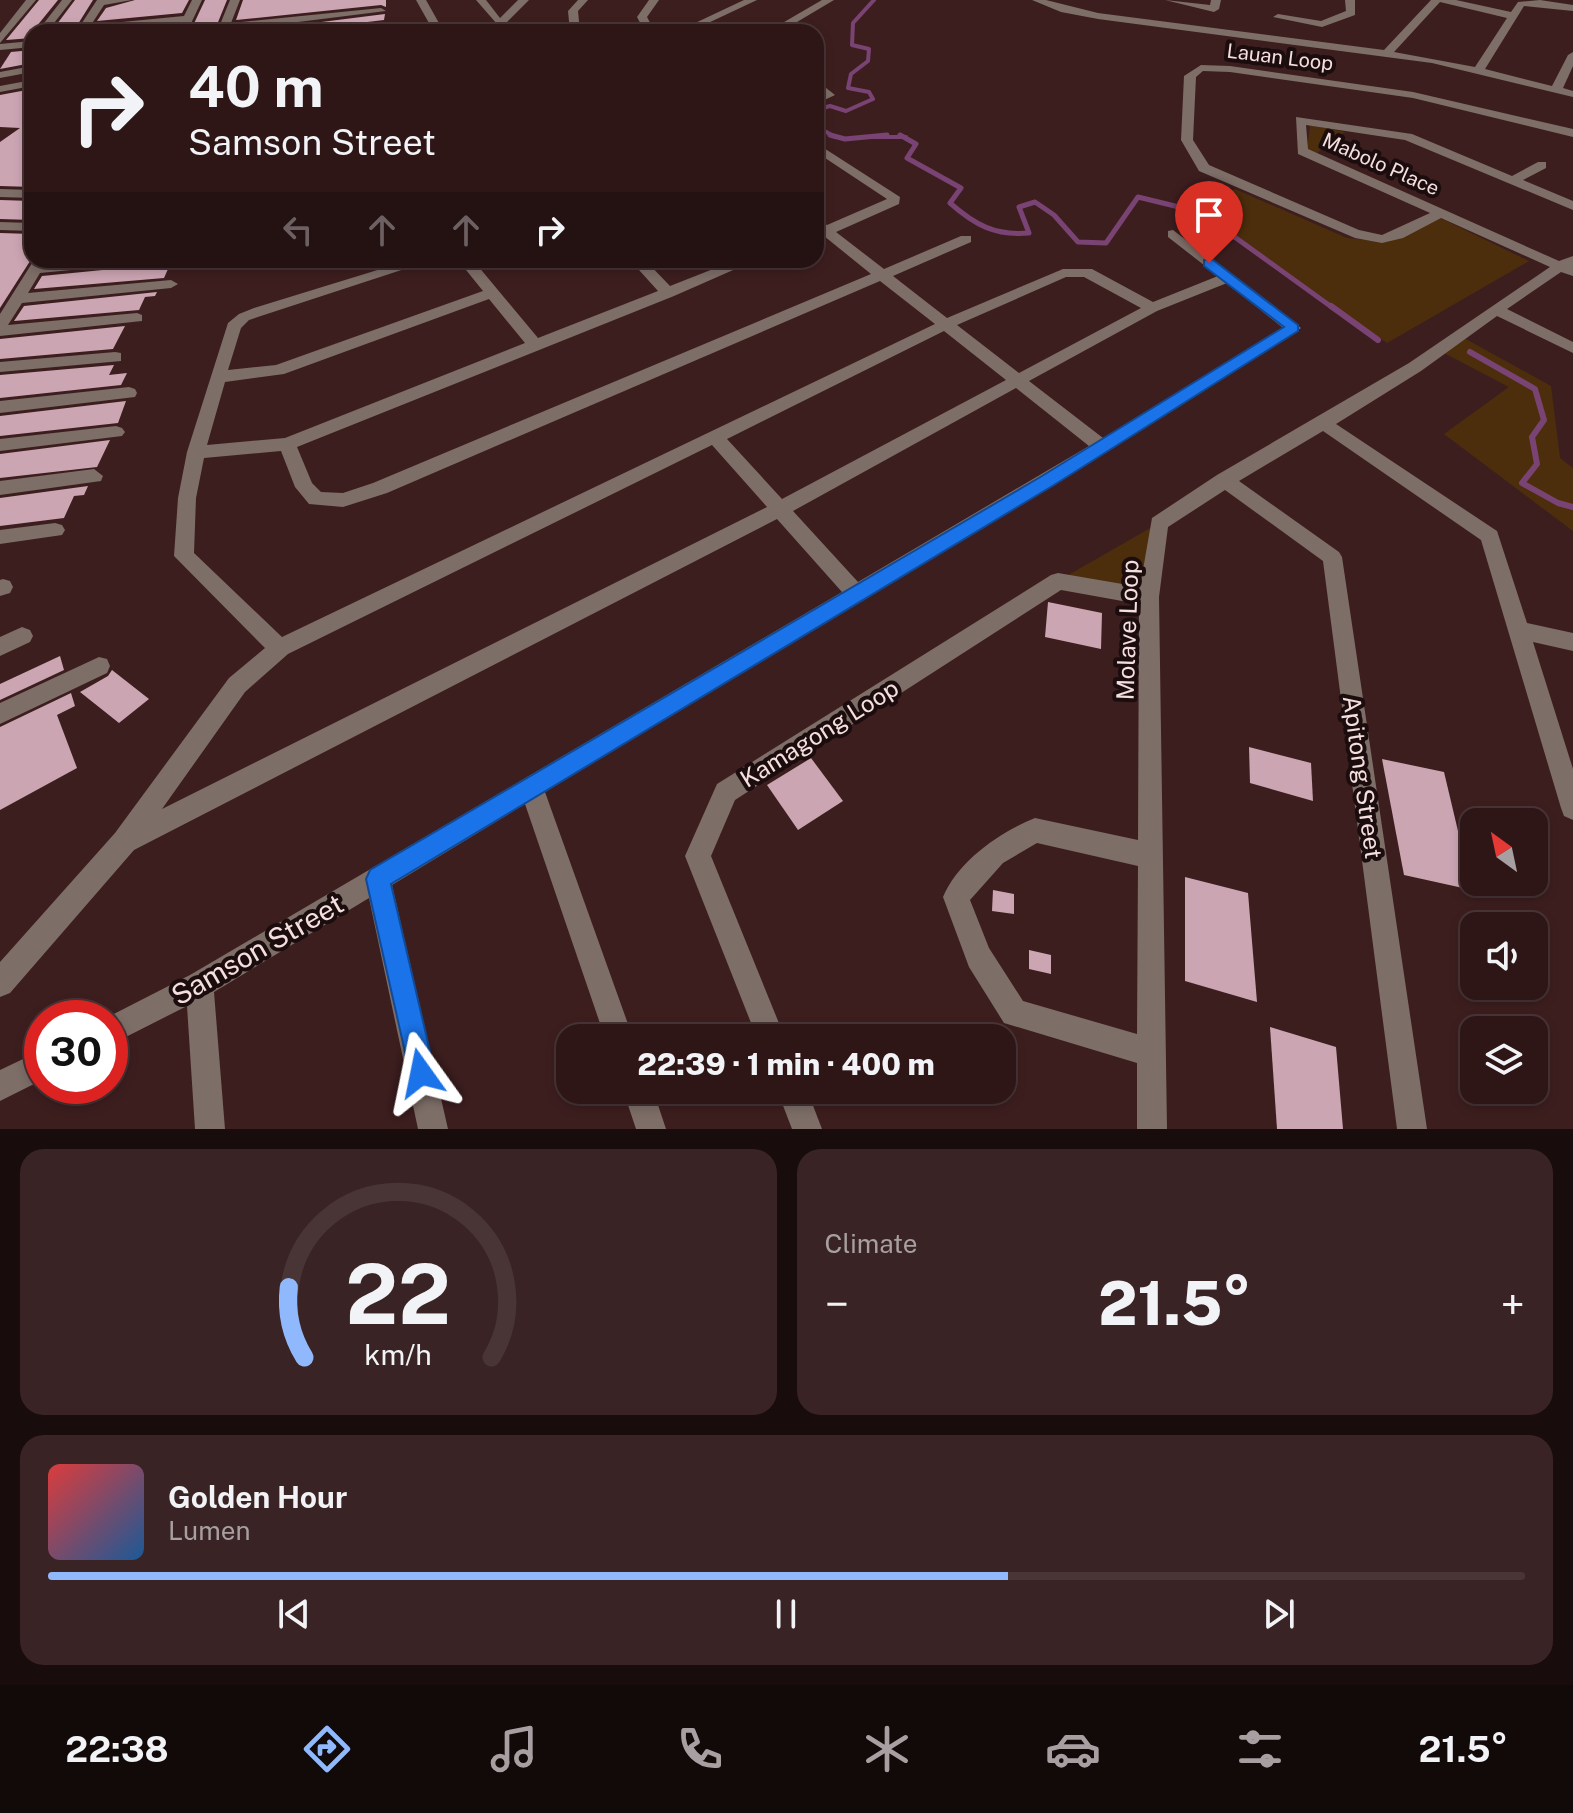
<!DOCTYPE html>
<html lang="en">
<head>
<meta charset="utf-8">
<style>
	body { margin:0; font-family:"Public Sans",sans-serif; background:#3a2324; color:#f1f3f6; height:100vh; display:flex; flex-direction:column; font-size:30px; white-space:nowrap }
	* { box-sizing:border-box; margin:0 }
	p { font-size:26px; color:#a79fa1 }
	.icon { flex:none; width:44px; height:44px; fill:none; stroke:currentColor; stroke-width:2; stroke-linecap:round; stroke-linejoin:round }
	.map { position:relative; height:1129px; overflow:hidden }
	.sheet { display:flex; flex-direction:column; gap:20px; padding:20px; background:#190c0d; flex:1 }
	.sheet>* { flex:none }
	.top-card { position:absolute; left:24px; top:24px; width:800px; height:244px; border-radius:24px; box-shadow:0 4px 12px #0003,0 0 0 2px #493536; background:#2e1617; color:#f1f3f6; overflow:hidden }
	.needle { width:52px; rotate:327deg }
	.fabs { position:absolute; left:1460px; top:808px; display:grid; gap:16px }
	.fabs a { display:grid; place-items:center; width:88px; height:88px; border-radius:16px; background:#2e1617; box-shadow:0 4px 12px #0003,0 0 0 2px #493536; font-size:40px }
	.speed { position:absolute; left:24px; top:1000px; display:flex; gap:16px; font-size:40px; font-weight:700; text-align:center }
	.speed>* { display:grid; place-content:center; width:104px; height:104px; border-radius:50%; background:#2e1617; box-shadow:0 4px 12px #0003,0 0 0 2px #493536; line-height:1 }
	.speed .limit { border:12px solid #d22; background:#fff; color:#111 }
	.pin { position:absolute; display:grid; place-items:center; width:68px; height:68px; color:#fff; margin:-82px -34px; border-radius:50% 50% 50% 0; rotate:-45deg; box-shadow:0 0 8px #0007 }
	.pin .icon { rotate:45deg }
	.me { position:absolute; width:88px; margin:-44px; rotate:348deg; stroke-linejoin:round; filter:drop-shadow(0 0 6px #0008) }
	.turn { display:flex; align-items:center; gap:28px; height:168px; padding:0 32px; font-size:36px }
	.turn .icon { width:104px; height:104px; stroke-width:2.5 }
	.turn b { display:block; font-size:56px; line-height:68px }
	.lanes { display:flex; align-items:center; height:76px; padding:0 32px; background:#0003; justify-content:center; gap:40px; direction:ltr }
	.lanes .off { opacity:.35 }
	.big { font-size:60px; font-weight:800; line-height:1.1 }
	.sheet .tile { flex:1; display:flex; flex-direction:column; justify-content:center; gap:12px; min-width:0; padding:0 28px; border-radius:24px; background:#3a2324 }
	.sheet .dial { align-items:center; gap:0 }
	.dial svg { height:208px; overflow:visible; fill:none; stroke:#493536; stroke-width:7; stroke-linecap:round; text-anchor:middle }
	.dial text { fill:#f1f3f6; stroke:none }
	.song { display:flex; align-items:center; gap:24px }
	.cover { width:96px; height:96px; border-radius:12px; background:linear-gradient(135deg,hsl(0 70% 55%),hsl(210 70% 35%)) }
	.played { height:8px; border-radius:4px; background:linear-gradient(90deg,#90b8fd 65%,#493536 65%) }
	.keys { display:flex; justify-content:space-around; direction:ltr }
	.heat { display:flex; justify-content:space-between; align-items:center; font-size:44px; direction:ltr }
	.sheet .tiles { flex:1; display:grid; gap:20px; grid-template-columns:1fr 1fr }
	.tile:last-child { grid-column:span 2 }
	.trip { position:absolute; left:556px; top:1024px; width:460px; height:80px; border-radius:24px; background:#2e1617; box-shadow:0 4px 12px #0003,0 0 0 2px #493536; font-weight:800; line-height:80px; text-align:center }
	.tab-bar { display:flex; height:128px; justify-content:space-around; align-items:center; background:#120909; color:#a79fa1 }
	.tab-bar .icon { width:56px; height:56px }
	.tab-bar .on { color:#90b8fd }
	.tab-bar b { font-size:36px; color:#f1f3f6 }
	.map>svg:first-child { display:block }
	.green { fill:#4c2e0c }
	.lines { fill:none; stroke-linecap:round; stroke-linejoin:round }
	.stream-far2 { stroke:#794473; stroke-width:4 }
	.stream-far1 { stroke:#794473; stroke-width:5 }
	.stream { stroke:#794473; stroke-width:6 }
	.building { fill:#cca5b3 }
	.minor { fill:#7e6e68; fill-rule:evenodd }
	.route { fill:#1a73e8; stroke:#114b97; stroke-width:2 }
	.labels { text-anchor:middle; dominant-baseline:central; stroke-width:8; stroke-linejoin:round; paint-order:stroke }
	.far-street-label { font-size:20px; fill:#f5dede; stroke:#1b0c0d }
	.street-label { font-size:24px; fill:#f5dede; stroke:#1b0c0d }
	.near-street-label { font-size:28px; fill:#f5dede; stroke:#1b0c0d }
</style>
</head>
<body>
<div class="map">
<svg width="1573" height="1129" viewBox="0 0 1573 1129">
	<rect width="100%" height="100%" fill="#3d1e1f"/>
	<g class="green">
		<path d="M1310,125l35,7 -28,21 -10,-3z"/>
		<path d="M1235,189l112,49 37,4 54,-25 91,44 -142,82 -195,-137z"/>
		<path d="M1464,338l87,48 9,72 13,10v63l-129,-97 65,-47 -67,-35z"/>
		<path d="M1159,523l-10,74 -91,-16z"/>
	</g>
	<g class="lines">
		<g class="stream-far2">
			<path d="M816,110l14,-4 16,5 27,-12 -4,-7 -21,-4 3,-14 17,-13 1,-12 -17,-4 1,-22 21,-23"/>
			<path d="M816,126l19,11"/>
			<path d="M870,137h36"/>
		</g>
		<g class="stream-far1">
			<path d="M830,135l15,4 42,-4"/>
			<path d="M900,135l16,9 -9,14 54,30 -11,15c25,22 45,33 79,30l-10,-26 16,-5 19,13 24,27 28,1 32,-46 41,10 57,31 97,70"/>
		</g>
		<g class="stream">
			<path d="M1331,306l47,34"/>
			<path d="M1470,352l65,37 9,31 -12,17 5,27 -15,19 36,20 15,4"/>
		</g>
	</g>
	<g class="building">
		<path d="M39,0h19l-26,32v6l-26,2z"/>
		<path d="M75,0h18l-20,32h-22z"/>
		<path d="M135,0h54l-7,13 -85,8 9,-13z"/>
		<path d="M205,0h22l-13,32h-24z"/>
		<path d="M243,0h143v7l-5,-2 -145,15z"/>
		<path d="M385,14l-1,6 -75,9 -3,3h-65z"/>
		<path d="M32,50v13l-32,6 11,-17z"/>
		<path d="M32,89v98l-32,-1v-44l20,-14 -20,-1v-32z"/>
		<path d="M0,200l32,1v19l-32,-1z"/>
		<path d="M0,233l32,1v24l-32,50z"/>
		<path d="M143,260h29l-8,18 -130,11 8,-13 91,-9z"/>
		<path d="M157,292l-2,4 -10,1 -6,13 -125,11 10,-15z"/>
		<path d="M125,326l-12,23 -113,10v-20z"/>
		<path d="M114,365l-5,10 18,-2 -6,12 -121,13v-23z"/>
		<path d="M126,401l-8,22 -118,13v-20z"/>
		<path d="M110,440l-13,27 -97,11v-24z"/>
		<path d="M88,486l-4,9 -10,1 -10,22 -64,8v-28z"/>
		<path d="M1048,602l54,11 -1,36 -56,-12z"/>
		<path d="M60,656l4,14 -64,30v-16z"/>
		<path d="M112,670l37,29 -30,24 -39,-31 28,-16z"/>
		<path d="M71,693l4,13 -18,9 20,53 -77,42v-83z"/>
		<path d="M1249,747l62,16 2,38 -63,-18z"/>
		<path d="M811,758l32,43 -45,29 -31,-45z"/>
		<path d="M1382,759l62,13 28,118 -68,-15z"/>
		<path d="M1185,877l63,16 9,109 -72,-21z"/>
		<path d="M993,890l21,4v20l-22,-3z"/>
		<path d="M1029,950l22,5v19l-22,-5z"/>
		<path d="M1270,1027l66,20 7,82h-66z"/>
	</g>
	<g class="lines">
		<g class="minor">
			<path d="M26,0h10l-36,43v-10z"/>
			<path d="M62,0h10l-25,32h-10z"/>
			<path d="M97,0h35l-28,5 -13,20 93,-9 8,-16h10l-15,32h-10l4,-9 -105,9z"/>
			<path d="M230,0h10l-9,23 150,-15 5,3 -169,21z"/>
			<path d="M416,0h10l18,32h-10z"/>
			<path d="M476,0h10l14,18 18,-18h11l-22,22 -10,2z"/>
			<path d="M578,0h10l-10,11 2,21h-10l-2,-21z"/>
			<path d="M649,0h10l-12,17 8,15h-10l-8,-15z"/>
			<path d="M744,0h13l-68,32h-13z"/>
			<path d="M822,0h12l-37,22 13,10h-12l-8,-6 -10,6h-13z"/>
			<path d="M1032,0h14l52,13 286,37 47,-50h25l55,12 7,-10 22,-2 33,5v6l-49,-5 -39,63 67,17 16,-31 5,-3v14l-10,22 10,3v6l-141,-34 -334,-44 -37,-7zM1440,2l67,16 -32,49 -81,-15z"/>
			<path d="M1165,0l45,5 1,-5h10l-2,9 -5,3z"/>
			<path d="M1345,0h10v15l-33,12 -49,-10 5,-3 43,7 25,-10z"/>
			<path d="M381,22l5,3 -1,2 -76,5z"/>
			<path d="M32,41v6l-32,3v-6z"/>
			<path d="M1201,65l29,1 183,26 160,37v8l-160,-39 -183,-26 -27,-1 -7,6 -3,63 16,25 150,65 23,5 48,-22 -132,-59 -2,-37 116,17 100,42 26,-14h8v6l-23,12 50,21v9l-168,-70 -99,-15 2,24 251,112 14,-5v20l-12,-4 -54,37 66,33v11l-76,-37 -76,55 -85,53 161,107 30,92 46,10v18l-40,-9 40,127v51l-9,-4 -3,-8 -80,-268 -158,-109 -84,50 100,71 3,5 85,572h-30l-74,-568 -98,-71 -57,37 -9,70 8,532h-30v-66l-133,-40 -35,-56 -26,-70c15,-36 57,-65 92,-79l103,22 1,-236 -78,-14 -326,210 -24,56 74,182h-28l-72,-182 32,-72 334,-209 7,-2 82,14 12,-69 65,-43 192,-112 141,-96 -109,-49 -38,20 -21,5 -27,-5 -156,-67 -18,-31 3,-64zM1037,843l101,23 -1,168 -114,-33 -34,-53 -19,-48 33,-37z"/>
			<path d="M32,66v6l-32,6v-6z"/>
			<path d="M32,80v6l-32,6v-6z"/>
			<path d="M816,80l19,15 -19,9v-7l5,-3 -5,-5z"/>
			<path d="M816,143l84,54 -1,7 -63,28 48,37 77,-33h10v6l-78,34 54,42 116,-49h29l61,33 65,-26 -50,-39v-6l5,-1 128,98 -193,123 -563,341 88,246h-28l-80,-234 -133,81 56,244h-30l-49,-231 -155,94 11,137h-30l-8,-123 -77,39v-27h-4l84,-43 652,-383 -65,-73 -643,331 -124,143 -10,4v-35l115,-129 114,-155 36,-30 -91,-92 4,-58 9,-46 41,-129 11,-9 15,-6 156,-48h22l-183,60 -8,8 -13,42 48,-5 207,-74 -25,-31h15l65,78 120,-47 -28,-31h15l25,26 66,-26h20l-82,36 -377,151 15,36 9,9 22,1 30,-10 498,-209 -47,-38 -8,3v-20l11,6 60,-26 -71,-47zM1066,277h18l57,31 -122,65 -62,-48zM880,281l55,43 -653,313 -88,-84 2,-55 8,-40 77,-7 14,36 14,17 34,3 44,-14zM1227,283l56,45 -180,110 -74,-57 128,-70zM489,299l36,44 -240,95 -78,7 18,-63 59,-8zM944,331l62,49 -224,119 -55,-60zM1016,388l73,58 -231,136 -65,-71zM712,445l55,62 -605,302 83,-117 43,-38z"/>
			<path d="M0,189l32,1v8l-32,-1z"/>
			<path d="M0,222l32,1v8l-32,-1z"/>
			<path d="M34,260h14l-2,4 94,-4 -7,4 -93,9 -12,20 143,-13 7,4 -7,4 -149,15 -14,22 129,-12 5,2v6l-142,15v-22z"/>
			<path d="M115,352l6,1v8l-121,11v-10z"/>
			<path d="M129,387l6,2 2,4 -2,4 -135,16v-12z"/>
			<path d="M116,426l6,2 3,4 -3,4 -122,15v-12z"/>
			<path d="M94,469l9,7 -2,5 -101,14v-14z"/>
			<path d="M55,523l7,2 3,5 -3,5 -62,9v-14z"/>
			<path d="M3,579l7,2 3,6 -3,6 -10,3v-16z"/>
			<path d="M22,627l8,3 3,6 -3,6 -30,14v-19z"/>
			<path d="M99,657l8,2 3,7 -3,7 -107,51v-21z"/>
			<path d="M42,1050v30l-42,21v-31z"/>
			<path d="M623,1090h30l13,39h-30z"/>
			<path d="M777,1090h30l15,39h-30z"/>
		</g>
	</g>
	<path class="route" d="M1204,260h9l85,65v6l-244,154 -663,399 44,189 -4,10 -10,4 -9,-4 -46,-204 4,-9 672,-394 242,-149 -80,-61z"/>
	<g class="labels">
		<g class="far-street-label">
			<text transform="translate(1280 57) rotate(7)">Lauan Loop</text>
			<text transform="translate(1381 164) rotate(24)">Mabolo Place</text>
		</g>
		<g class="street-label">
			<text transform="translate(1127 630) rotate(-88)">Molave Loop</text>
			<text transform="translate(819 733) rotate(-32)">Kamagong Loop</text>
			<text transform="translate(1363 777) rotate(82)">Apitong Street</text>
		</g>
		<g class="near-street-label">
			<text transform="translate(257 949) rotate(-30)">Samson Street</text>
		</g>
	</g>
</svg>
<div class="fabs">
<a><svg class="needle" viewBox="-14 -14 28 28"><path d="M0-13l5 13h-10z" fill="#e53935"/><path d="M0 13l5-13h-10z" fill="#a79fa1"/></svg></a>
<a><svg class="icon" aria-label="sound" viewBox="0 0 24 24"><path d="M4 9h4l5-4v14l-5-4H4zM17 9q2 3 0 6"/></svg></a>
<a><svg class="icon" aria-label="layers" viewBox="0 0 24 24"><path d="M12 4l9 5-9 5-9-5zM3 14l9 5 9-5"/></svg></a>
</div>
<div class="speed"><div class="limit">30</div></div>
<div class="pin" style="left:1209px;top:263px;background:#d93025"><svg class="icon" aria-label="arrive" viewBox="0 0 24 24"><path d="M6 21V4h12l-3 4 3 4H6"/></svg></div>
<svg class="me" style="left:421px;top:1073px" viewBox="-20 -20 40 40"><path d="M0-17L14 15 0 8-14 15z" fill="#1a73e8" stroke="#fff" stroke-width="4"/></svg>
<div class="trip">22:39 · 1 min · 400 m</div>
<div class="top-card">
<div class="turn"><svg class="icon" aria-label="right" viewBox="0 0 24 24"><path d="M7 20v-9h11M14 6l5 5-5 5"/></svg><div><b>40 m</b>Samson Street</div></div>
<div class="lanes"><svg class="icon off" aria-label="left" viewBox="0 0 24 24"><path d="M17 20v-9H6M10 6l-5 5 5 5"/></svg><svg class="icon off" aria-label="ahead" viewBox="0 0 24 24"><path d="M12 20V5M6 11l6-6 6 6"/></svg><svg class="icon off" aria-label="ahead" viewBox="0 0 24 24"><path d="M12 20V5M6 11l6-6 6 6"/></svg><svg class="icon" aria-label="right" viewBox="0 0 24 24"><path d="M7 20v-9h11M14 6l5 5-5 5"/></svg></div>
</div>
</div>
<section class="sheet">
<div class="tiles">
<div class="tile dial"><svg viewBox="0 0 100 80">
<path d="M14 69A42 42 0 1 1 86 69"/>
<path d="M14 69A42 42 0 0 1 8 42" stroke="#90b8fd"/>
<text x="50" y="56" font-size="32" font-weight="700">22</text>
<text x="50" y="72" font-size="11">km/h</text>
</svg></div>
<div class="tile"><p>Climate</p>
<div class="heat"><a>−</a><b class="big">21.5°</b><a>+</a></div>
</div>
<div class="tile">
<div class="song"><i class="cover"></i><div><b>Golden Hour</b><p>Lumen</p></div></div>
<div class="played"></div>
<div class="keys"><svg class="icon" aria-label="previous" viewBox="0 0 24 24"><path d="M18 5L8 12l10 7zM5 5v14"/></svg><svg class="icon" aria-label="pause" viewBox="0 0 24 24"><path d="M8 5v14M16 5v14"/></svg><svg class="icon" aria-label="next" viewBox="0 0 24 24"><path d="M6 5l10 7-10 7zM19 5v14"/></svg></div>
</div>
</div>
</section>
<nav class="tab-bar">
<b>22:38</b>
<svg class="icon on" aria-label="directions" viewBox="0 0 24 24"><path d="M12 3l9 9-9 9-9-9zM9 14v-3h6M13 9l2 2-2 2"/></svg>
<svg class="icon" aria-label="music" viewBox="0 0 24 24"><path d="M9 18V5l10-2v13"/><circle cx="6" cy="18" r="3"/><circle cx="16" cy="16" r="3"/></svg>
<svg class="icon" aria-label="phone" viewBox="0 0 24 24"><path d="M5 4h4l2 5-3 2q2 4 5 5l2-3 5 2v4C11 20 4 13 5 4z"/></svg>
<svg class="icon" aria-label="climate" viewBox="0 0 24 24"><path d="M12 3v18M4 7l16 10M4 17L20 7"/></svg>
<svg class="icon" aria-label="car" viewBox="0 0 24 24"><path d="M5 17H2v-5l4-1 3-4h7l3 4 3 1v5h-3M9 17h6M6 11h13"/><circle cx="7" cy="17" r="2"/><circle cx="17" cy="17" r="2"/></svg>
<svg class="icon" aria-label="filters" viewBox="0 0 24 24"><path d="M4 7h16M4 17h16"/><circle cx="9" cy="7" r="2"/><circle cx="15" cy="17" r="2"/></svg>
<b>21.5°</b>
</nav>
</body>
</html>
